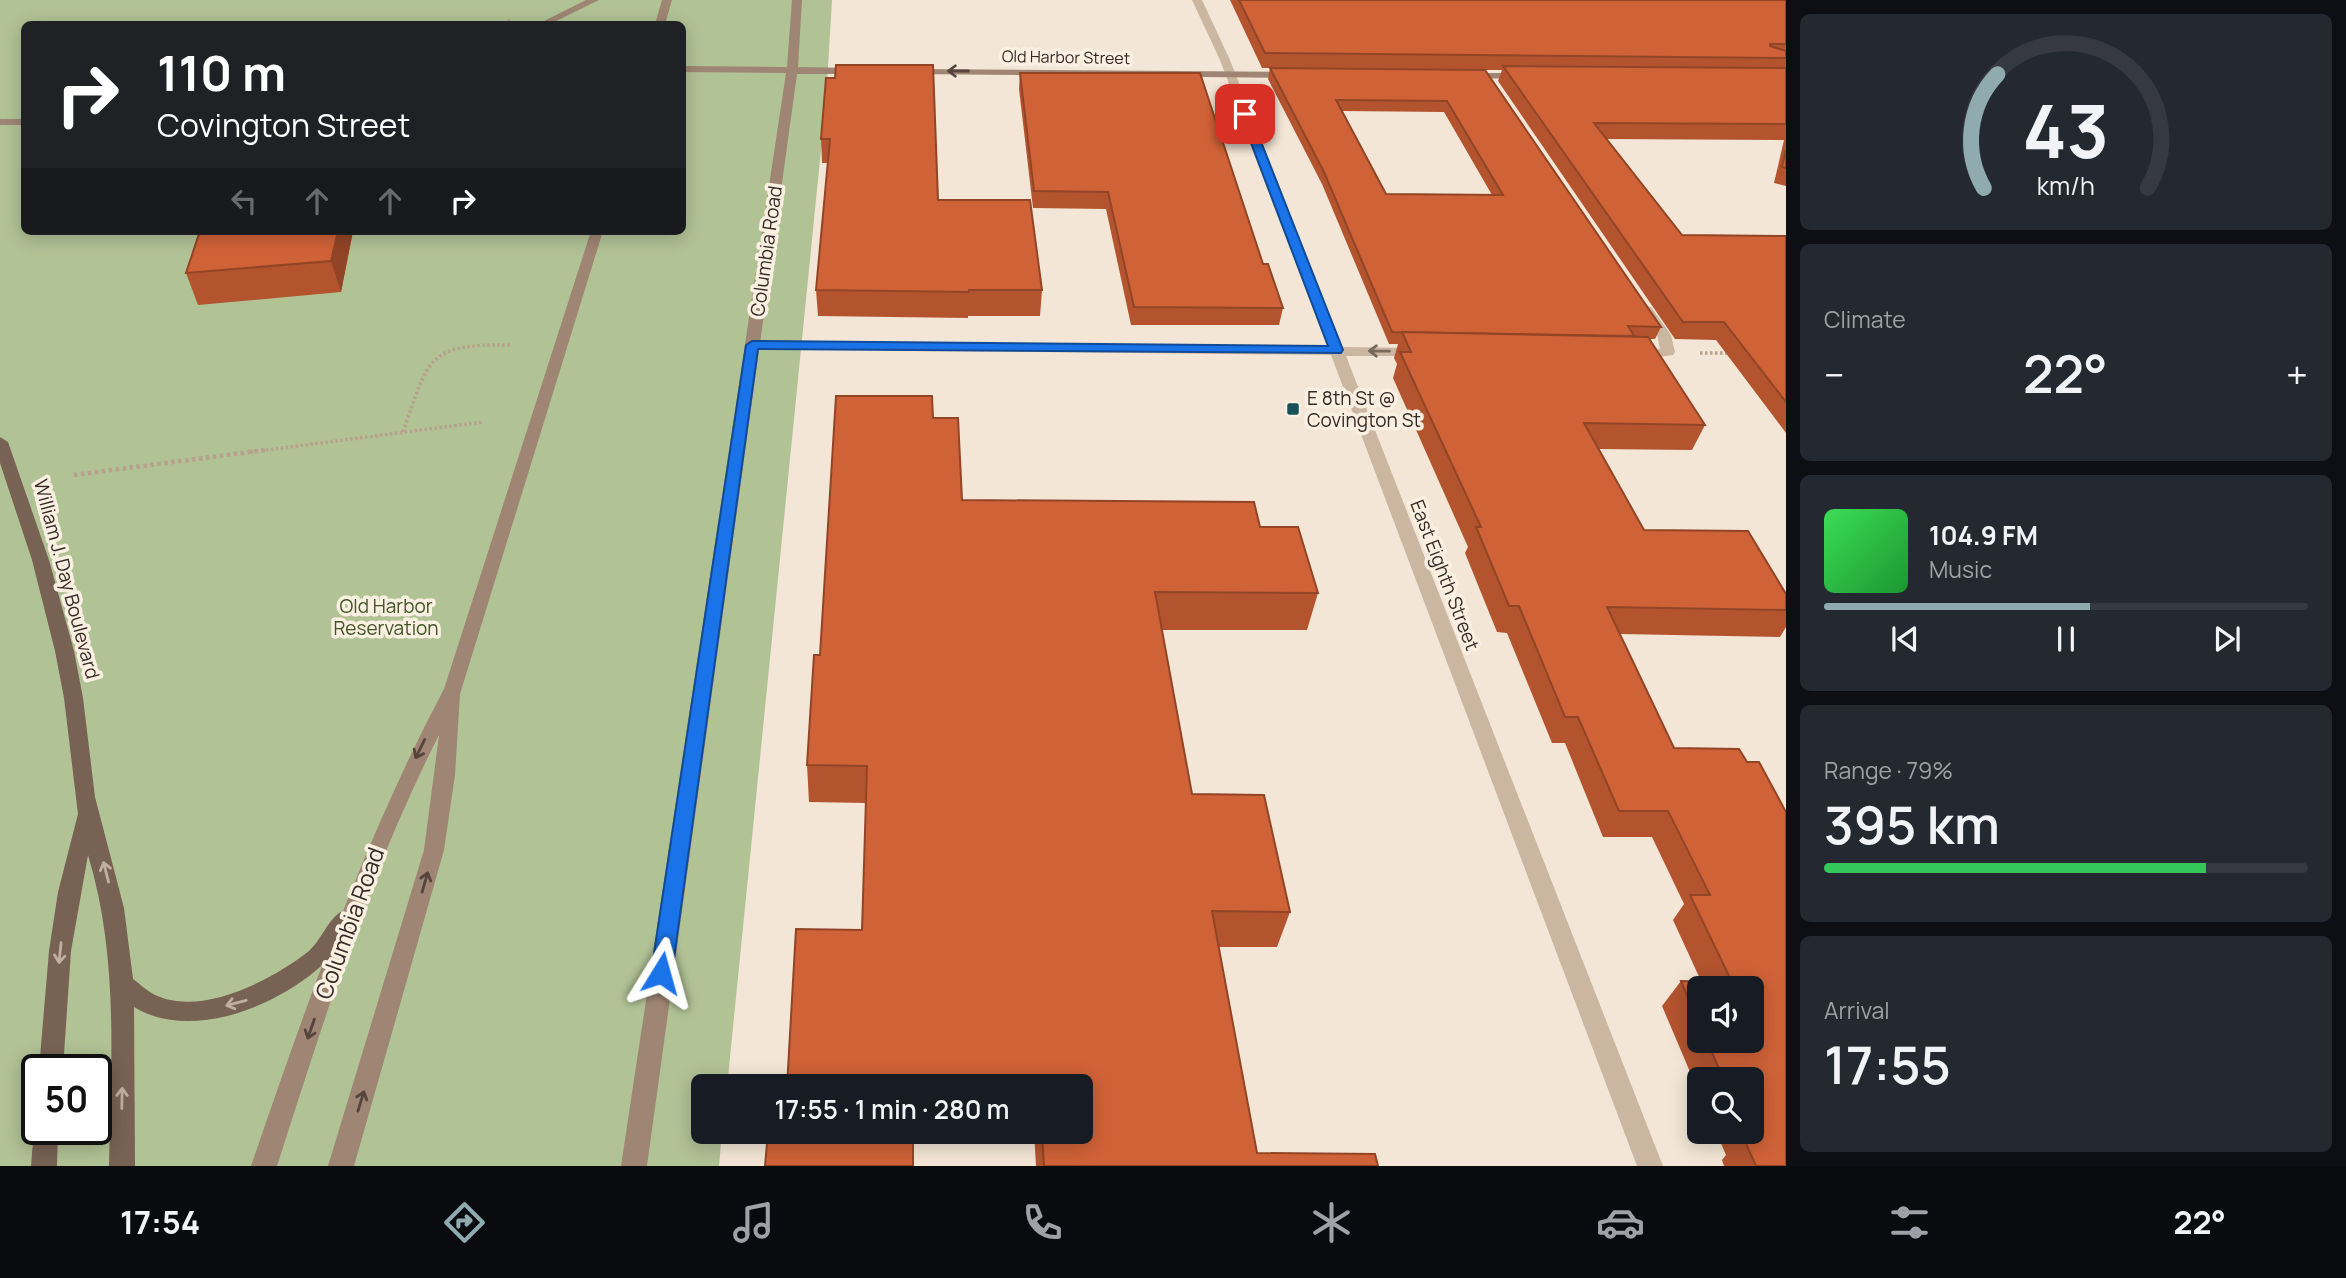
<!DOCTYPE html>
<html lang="en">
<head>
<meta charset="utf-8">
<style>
	body { margin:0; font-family:Manrope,sans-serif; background:#242831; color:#f1f3f6; height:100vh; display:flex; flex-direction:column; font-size:26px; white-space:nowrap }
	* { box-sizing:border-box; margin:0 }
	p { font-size:23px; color:#9ea1a6 }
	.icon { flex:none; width:38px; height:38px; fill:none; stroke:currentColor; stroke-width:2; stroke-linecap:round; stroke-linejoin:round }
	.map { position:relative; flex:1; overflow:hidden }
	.details { display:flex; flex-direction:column; gap:14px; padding:14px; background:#0d0f14; width:560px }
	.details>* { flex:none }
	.guide { position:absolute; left:21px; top:21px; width:665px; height:214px; border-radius:10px; box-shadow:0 4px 18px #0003; background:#202124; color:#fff; overflow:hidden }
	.buttons { position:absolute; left:1687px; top:976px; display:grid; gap:14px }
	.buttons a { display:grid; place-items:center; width:77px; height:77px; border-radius:10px; background:#171b24; box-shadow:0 4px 18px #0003; font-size:35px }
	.speed { position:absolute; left:21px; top:1054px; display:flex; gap:14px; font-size:35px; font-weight:700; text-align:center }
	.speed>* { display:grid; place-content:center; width:91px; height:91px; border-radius:50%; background:#171b24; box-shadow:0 4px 18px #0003; line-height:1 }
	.speed .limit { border:4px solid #111; border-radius:10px; background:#fff; color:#111 }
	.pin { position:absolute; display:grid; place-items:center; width:60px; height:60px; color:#fff; margin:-30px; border-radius:14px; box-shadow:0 4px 10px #0006 }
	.me { position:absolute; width:77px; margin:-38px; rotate:8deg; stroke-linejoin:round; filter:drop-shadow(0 0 5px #0008) }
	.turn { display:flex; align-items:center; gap:24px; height:147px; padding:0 21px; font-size:32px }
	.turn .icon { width:91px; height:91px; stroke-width:2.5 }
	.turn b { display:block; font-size:49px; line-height:60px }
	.lanes { display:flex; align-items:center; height:66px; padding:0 21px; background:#0003; justify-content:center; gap:35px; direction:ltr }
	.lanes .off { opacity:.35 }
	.big { font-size:52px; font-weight:600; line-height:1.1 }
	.details .widget { flex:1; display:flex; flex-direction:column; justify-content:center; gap:10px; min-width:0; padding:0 24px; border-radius:10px; background:#242831 }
	.details .dial { align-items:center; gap:0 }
	.dial svg { height:182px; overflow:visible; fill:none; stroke:#363941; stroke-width:7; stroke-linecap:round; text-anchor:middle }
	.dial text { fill:#f1f3f6; stroke:none }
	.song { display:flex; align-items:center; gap:21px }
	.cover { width:84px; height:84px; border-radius:10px; background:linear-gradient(135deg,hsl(130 70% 55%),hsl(130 70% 35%)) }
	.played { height:7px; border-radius:4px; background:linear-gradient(90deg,#8fabaf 55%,#363941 55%) }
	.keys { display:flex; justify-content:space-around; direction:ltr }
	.heat { display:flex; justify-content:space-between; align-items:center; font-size:38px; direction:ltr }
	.charge { height:10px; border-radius:5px; background:linear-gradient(90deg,#34c759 79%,#363941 0) }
	.trip { position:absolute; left:691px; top:1074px; width:402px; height:70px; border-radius:10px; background:#171b24; box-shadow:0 4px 18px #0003; font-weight:600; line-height:70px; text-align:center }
	.menu { display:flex; height:112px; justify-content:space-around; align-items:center; background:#090b0e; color:#9ea1a6 }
	.menu .icon { width:49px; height:49px }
	.menu .active { color:#8fabaf }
	.menu b { font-size:32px; color:#f1f3f6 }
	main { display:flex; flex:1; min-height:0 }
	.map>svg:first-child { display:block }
	.green { fill:#b1c295; fill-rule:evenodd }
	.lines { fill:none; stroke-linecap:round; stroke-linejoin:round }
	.path-far2 { stroke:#b7a08c; stroke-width:2.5; stroke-dasharray:2.5 2.5; stroke-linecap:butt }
	.path-far1 { stroke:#b7a08c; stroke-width:3.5; stroke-dasharray:2.5 2.5; stroke-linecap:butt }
	.path { stroke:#b7a08c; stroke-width:4.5; stroke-dasharray:3.5 3.5; stroke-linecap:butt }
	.street { fill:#cbb6a1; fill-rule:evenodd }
	.secondary { fill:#9f8573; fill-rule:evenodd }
	.primary { fill:#786254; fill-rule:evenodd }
	.wall { fill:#b3542f; fill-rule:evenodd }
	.shaded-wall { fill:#924526 }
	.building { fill:#d06237; stroke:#924526; stroke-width:2; fill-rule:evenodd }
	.oneway { stroke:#55453c }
	.oneway2 { stroke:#78695d }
	.oneway3 { stroke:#c0b0a2 }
	.route { fill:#1a73e8; stroke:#114b97; stroke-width:2 }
	.poi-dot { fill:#175259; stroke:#faf0e2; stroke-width:2.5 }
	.labels { text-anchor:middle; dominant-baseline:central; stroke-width:7; stroke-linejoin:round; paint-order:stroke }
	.far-street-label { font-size:16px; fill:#352a25; stroke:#faf0e2 }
	.street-label { font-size:19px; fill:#352a25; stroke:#faf0e2 }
	.poi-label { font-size:19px; fill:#352a25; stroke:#faf0e2; text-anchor:start }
	.park-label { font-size:19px; fill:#425527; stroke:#faf0e2 }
	.near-street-label { font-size:23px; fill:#352a25; stroke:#faf0e2 }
</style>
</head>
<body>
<main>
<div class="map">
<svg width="1786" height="1166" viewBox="0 0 1786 1166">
	<rect width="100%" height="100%" fill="#f3e6d6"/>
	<path class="green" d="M0,0h832l-6,100 -99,987h-23v45h18l-3,34h-719zM24,24h658v207h-658zM37,1069h59v60h-59z"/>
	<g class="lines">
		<path class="path-far2" d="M498,24l14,-5"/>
		<g class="path-far1">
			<path d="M1700,353h30"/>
			<path d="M403,432c26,-74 23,-88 107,-87"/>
			<path d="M251,452l232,-30"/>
		</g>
		<path class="path" d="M74,475l191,-25"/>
		<g class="street">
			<path d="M1192,0h10l28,60 112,287 77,1 7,4 -7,4h-73l317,810h-26l-306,-811 -579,-6 -7,-4 7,-4 576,6 -108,-287z"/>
			<path d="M1646,306l5,1 20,28 4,17 -2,3 -37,5 -7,-4 7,-4 24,-3 -3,-14 -18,-25z"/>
		</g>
		<g class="secondary">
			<path d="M586,0h13l-49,24h-12z"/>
			<path d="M662,0h10l-7,24h-10z"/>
			<path d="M792,0h10l-4,67 61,1 5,3 -5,3h-62l-150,1092h-26l165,-1093 -104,-1v-6l105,1z"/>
			<path d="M907,69l386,3 5,3 -5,3 -382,-4 -5,-3z"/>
			<path d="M1524,73l4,1v4l-64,1 -5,-3 5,-3z"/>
			<rect x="0" y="119" width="24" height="6"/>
			<path d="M591,231h12l-143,463 -5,81 -11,75 -90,316h-26l96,-316 15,-115c-70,137 -115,286 -162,431h-26c56,-163 112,-324 193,-477z"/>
		</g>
		<g class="primary">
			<path d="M0,437l8,5 41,118 25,91 9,47 12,99 29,111 9,71c7,5 14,12 22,16 47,22 117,-15 154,-44 12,-11 18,-29 30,-38 5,-3 11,-2 16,0l3,7c-32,67 -155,130 -224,87l1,159h-26c2,-105 10,-209 -21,-311l-17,96 -8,118h-24l10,-118 9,-59 20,-78 -14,-116 -9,-47 -23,-91 -32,-97z"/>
			<path d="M37,1122v7h21l-1,37h-26l3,-37z"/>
		</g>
	</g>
	<g class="wall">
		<path d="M1230,0h556v186l-12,-3 10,-43 -177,-1 75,96 104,1v197l-70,-93 -41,-1 -177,-258 4,-11h-17l176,257 -6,12h-5l55,86 -13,25 -94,-1 46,81 142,64v33l-6,10 -160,-3 54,114 112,418h-62l-2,-6 4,-5 -10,-23h36v-52h-53v13l-37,-87 19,-25h20l-28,-61 11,-16 -32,-67h-49l-38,-94h-13l-45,-110 -10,-1 -32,-79 3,-6 -75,-169 4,-14 -3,-6 4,-14h-9l-67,-160 -54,-105 2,-11 173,2 -181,-2zM1342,111l102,1 48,83 -106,-1zM1699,989l53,52h-53z"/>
		<path d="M1020,73l243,191 20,44 -4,17h-148l-25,-116 -73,-1 -14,-119z"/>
		<path d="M826,78l112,122 104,90 -2,26h-72v2l-150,-2 -2,-26 12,-127h-6l-1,-24z"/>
		<path d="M200,231h153l-12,61 -143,13 -12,-32z"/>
		<path d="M933,418l29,82 298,27 58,66 -11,37h-145l30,164 98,118 -13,35h-58l38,206 121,13h-342l-2,-34h48l-220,-202 4,-127 -57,-1 -2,-37 13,-110z"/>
	</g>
	<path class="shaded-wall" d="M338,231h15l-12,61 -10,-31z"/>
	<g class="building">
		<path d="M1239,0h547v44h-16v2l16,5v7l-521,-5z"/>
		<path d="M836,65h97l5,135h92l12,90h-73v2l-153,-2 14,-151h-9l5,-61h9z"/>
		<path d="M1503,66l283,2v56l-192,-1 88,112 104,1v166l-62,-80h-41z"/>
		<path d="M1270,68l215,2 176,257 -33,-1 6,10 -242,-4 -68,-160zM1336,100l111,1 56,94 -117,-1z"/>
		<path d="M1020,73h180l63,191h5l15,44 -149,-1 -26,-115 -74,-1z"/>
		<path d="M1786,150v18l-4,-1z"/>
		<path d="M200,231h138l-7,30 -145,12z"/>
		<path d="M1402,332l246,5 57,88 -121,-2 60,107 104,1 38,63v16l-179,-3 67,141 65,1 8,13h12l27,50v354h-30l-13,-29h7l-2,-5h4v-52h-28l-17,-39h45v-52h-53v34l-18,-42 51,1 -42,-87h20l-42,-84h-49l-41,-94h-13l-46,-111h-10l-33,-79h5l-81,-175h11z"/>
		<path d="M836,396h96l1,22h25l4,82 292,2 6,25h38l20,66 -163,-1 37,202 72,1 26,117 -78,-1 45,242 118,1 3,12h-334l-2,-34h40v-45h-295l9,-158 66,1 5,-164 -60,-1 7,-110h6z"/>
		<path d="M768,1132h145v34h-148z"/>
	</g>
	<defs><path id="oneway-shaft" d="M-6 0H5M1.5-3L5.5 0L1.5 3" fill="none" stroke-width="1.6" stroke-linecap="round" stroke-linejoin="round" transform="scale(1.75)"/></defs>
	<g class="oneway">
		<use href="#oneway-shaft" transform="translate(958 71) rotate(-180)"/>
		<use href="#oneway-shaft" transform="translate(420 749) rotate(116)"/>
		<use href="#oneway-shaft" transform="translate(425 882) rotate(-74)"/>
		<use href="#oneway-shaft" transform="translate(311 1029) rotate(109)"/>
		<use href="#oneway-shaft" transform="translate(361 1101) rotate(-73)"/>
	</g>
	<use class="oneway2" href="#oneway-shaft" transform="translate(1379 351) rotate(-179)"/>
	<g class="oneway3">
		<use href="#oneway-shaft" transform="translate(106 872) rotate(-104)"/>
		<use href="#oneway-shaft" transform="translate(60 953) rotate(96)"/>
		<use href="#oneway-shaft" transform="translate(236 1003) rotate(165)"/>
		<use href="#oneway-shaft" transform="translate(122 1098) rotate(-89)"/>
	</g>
	<path class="route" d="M1241,112l9,2 93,236 -2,3 -583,-4 -86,624 -3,6 -8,3 -7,-3 -3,-6 95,-628 6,-4 576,5 -88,-232z"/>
	<rect class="poi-dot" x="1286" y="402" width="14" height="14" rx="3.5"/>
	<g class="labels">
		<g class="far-street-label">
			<text transform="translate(1066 57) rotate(1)">Old Harbor Street</text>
		</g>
		<g class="street-label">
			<text transform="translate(766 251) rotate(-82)">Columbia Road</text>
			<text transform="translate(1445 575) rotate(69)">East Eighth Street</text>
			<text transform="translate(67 579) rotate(75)">William J. Day Boulevard</text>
		</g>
		<g class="poi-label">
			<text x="1307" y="398">E 8th St @<tspan x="1307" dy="22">Covington St</tspan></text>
		</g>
		<g class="park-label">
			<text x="386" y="606">Old Harbor<tspan x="386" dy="22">Reservation</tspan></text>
		</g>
		<g class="near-street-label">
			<text transform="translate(349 923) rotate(-70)">Columbia Road</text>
		</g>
	</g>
</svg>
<div class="buttons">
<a><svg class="icon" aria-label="sound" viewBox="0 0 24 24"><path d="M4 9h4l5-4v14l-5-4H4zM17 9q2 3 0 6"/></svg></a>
<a><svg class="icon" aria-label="search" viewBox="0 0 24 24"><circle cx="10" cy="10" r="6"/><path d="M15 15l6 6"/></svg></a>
</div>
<div class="speed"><div class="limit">50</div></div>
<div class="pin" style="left:1245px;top:114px;background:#d93025"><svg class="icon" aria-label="arrive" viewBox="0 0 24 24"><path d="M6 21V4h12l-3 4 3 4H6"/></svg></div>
<svg class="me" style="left:661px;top:973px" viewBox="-20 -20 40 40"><path d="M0-17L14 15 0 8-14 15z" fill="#1a73e8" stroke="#fff" stroke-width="4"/></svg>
<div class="trip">17:55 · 1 min · 280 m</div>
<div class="guide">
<div class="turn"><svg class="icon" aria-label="right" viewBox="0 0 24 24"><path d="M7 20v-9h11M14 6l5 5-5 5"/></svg><div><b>110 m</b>Covington Street</div></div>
<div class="lanes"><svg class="icon off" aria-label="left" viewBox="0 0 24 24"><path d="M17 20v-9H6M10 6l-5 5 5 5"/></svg><svg class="icon off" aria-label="ahead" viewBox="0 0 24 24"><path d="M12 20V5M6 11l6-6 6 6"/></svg><svg class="icon off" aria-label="ahead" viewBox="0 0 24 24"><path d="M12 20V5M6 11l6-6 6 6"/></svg><svg class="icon" aria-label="right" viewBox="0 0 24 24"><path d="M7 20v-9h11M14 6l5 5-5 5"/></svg></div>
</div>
</div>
<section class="details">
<div class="widget dial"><svg viewBox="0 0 100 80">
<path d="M14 69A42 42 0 1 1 86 69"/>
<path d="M14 69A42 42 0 0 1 20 19" stroke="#8fabaf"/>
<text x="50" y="56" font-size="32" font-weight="700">43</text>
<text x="50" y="72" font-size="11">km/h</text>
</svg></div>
<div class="widget"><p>Climate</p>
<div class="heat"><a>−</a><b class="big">22°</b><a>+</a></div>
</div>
<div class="widget">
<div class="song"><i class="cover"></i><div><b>104.9 FM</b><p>Music</p></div></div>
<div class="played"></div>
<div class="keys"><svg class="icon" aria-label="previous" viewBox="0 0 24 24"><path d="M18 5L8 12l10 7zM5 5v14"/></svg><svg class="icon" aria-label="pause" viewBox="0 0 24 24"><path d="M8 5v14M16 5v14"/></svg><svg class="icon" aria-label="next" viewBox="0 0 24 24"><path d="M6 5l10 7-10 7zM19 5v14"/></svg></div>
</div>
<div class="widget"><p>Range · 79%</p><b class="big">395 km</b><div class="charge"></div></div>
<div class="widget"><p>Arrival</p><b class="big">17:55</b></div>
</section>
</main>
<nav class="menu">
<b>17:54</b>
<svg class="icon active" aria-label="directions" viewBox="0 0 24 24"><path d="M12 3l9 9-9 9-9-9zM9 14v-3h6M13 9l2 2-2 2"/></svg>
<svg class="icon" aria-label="music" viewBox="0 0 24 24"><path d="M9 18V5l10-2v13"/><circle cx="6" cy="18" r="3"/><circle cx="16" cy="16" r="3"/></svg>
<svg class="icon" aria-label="phone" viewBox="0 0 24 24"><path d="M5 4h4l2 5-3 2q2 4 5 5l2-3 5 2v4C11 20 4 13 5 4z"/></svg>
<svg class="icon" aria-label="climate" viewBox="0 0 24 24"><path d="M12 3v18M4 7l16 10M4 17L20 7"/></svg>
<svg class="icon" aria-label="car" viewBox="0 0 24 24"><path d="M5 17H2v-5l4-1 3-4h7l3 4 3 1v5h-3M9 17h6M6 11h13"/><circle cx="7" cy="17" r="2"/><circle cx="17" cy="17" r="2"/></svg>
<svg class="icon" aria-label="filters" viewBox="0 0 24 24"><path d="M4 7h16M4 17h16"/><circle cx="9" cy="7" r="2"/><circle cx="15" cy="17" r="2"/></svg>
<b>22°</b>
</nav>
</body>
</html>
